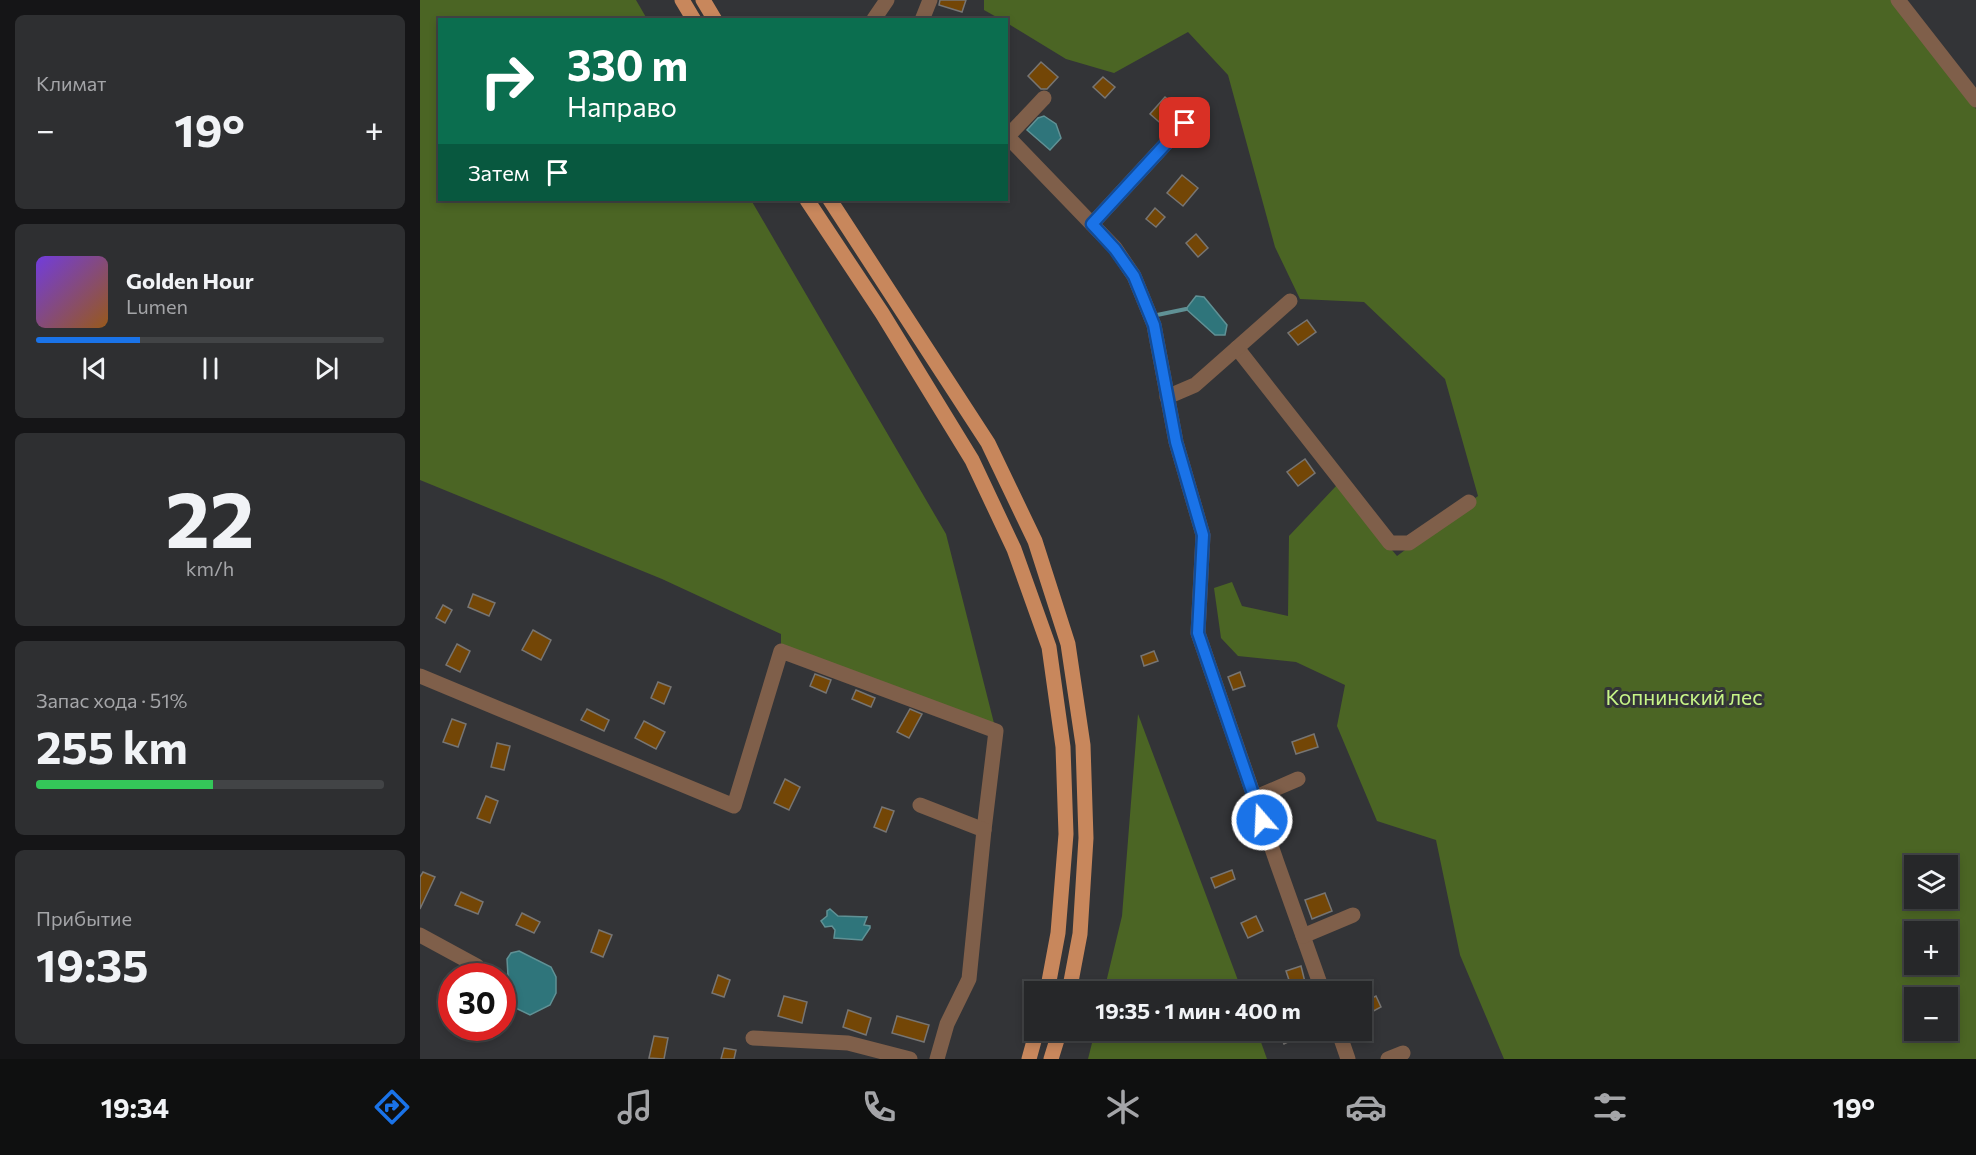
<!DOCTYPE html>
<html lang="ru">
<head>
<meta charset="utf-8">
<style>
	body { margin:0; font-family:Commissioner,sans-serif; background:#2e2f31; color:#f1f3f6; height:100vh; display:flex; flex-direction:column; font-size:22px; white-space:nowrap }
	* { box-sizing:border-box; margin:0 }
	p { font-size:20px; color:#a4a5a8 }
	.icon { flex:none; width:33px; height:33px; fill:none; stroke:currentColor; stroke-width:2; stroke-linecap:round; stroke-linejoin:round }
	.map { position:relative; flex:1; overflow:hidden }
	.panel { display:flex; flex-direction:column; gap:15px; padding:15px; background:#151517; width:420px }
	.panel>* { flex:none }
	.hud { position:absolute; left:18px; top:18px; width:570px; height:183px; border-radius:0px; box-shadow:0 3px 9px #0003,0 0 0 2px #424446; background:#0b6e4f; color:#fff; overflow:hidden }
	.buttons { position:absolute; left:1484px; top:855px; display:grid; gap:12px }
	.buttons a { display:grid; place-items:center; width:54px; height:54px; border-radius:0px; background:#262729; box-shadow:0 3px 9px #0003,0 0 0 2px #424446; font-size:30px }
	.speed { position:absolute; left:18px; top:963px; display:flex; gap:12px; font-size:30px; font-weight:700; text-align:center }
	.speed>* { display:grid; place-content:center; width:78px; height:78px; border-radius:50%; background:#262729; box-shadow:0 3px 9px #0003,0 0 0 2px #424446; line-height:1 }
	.speed .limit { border:9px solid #d22; background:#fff; color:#111 }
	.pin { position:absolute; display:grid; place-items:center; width:51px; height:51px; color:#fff; margin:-26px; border-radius:12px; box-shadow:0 3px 9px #0006 }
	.me { position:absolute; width:66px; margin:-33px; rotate:341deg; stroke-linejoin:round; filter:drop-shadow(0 0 4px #0008) }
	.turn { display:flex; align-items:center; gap:21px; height:126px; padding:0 30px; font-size:27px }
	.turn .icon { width:78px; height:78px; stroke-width:2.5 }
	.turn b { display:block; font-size:42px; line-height:51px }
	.then { display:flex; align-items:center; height:57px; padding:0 30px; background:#0003; gap:12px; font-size:22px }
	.big { font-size:45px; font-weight:700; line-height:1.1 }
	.panel .card { flex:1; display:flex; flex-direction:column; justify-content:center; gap:9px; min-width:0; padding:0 21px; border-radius:9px; background:#2e2f31 }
	.panel .dial { align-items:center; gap:0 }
	.dial b { font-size:78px; line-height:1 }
	.song { display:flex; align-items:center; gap:18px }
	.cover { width:72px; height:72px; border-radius:9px; background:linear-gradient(135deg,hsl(260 70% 55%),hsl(30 70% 35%)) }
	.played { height:6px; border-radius:3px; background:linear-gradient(90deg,#1a73e8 30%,#424446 30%) }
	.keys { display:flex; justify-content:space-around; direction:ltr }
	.heat { display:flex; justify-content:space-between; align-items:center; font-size:33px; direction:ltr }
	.charge { height:9px; border-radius:4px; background:linear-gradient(90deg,#34c759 51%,#424446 0) }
	.trip { position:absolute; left:604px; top:981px; width:348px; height:60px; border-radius:0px; background:#262729; box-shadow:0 3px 9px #0003,0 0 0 2px #424446; font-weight:700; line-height:60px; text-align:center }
	.menu { display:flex; height:96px; justify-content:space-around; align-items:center; background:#0f1010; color:#a4a5a8 }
	.menu .icon { width:42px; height:42px }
	.menu .on { color:#1a73e8 }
	.menu b { font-size:27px; color:#f1f3f6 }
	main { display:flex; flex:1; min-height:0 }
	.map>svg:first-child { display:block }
	.green { fill:#4b6524; fill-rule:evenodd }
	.water { fill:#2f757b; stroke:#609195; stroke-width:1.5 }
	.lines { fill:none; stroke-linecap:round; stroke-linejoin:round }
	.stream { stroke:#609195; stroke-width:4 }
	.building { fill:#734606; stroke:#777573; stroke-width:1.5 }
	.minor { stroke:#7f5f4a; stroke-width:15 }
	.major { stroke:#c8875c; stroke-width:15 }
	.route-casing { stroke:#114b97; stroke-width:15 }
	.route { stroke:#1a73e8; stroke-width:10 }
	.labels { text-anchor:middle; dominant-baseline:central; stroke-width:6; stroke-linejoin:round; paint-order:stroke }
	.park-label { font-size:21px; fill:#c7f587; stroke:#333437 }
</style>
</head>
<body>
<main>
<section class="panel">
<div class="card"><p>Климат</p>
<div class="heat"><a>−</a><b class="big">19°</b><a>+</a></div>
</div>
<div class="card">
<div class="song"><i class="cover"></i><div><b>Golden Hour</b><p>Lumen</p></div></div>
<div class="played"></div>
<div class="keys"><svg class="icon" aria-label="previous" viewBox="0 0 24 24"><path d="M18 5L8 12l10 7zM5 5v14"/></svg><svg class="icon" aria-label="pause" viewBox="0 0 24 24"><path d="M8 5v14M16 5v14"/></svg><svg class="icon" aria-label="next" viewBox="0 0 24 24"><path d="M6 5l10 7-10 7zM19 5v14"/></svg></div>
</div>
<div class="card dial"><b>22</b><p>km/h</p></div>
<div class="card"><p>Запас хода · 51%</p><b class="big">255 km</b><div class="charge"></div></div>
<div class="card"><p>Прибытие</p><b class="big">19:35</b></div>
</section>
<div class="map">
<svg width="1556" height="1059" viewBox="0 0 1556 1059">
	<rect width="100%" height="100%" fill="#333437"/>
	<g class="green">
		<path d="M0,0h216l11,19 -207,1v180h311l195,334 50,197 -215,-80v-17l-119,-55 -242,-99z"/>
		<path d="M564,0h908l84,109v950h-472l-44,-104 -24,-115 -59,-19 -40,-95 8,-41 -49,-23 -58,-6 -17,-18 -7,-50 18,-6 10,24 46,10 1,-80 48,-51 60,71 81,-60 -33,-117 -81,-77 -64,-3 -25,-52 -47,-172 -40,-43 -74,41 -48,-14 -59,-36 -1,-3 -6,-1 -16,-9zM1494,866h33v32h-33zM1494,932h33v32h-33zM1494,998h33v32h-33z"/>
		<path d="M718,714l104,277h-138l18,-75z"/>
		<path d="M675,1031h162l10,28h-179z"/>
	</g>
	<g class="water">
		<path d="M624,116l12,8 5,14 -11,12 -23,-20 11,-12z"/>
		<path d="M776,296l8,1 23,28 -2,10h-10l-29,-26z"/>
		<path d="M410,909l8,7 29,1 -3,8 6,1v2l-8,12 -28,-2 1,-8 -3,-4 -7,1 -4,-6 6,-5v-5z"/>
		<path d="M99,951l32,16 5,10v16l-6,12 -20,10 -27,-13v-11l5,-15 -1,-17 4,-6z"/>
	</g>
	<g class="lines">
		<path class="stream" d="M737,315l29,-6"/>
	</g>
	<g class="building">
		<path d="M520,0h26l-4,12 -23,-7z"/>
		<path d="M621,62l17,15 -11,12h-6l-13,-13z"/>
		<path d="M683,77l12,10 -10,11 -12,-11z"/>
		<path d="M745,97l16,13 -15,18 -16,-14z"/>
		<path d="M762,175l16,13 -15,18 -16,-13z"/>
		<path d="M735,208l10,9 -9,10 -10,-8z"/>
		<path d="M776,234l12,14 -10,9 -12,-14z"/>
		<path d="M887,320l9,12 -18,13 -10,-12z"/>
		<path d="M885,459l10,14 -17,13 -11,-14z"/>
		<path d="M53,594l22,9 -6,13 -21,-9z"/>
		<path d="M23,605l9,5 -7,13 -9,-5z"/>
		<path d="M113,630l18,10 -10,20 -19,-10z"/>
		<path d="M37,644l13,7 -10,21 -14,-7z"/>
		<path d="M734,651l4,10 -14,5 -3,-10z"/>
		<path d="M820,672l5,14 -12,4 -5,-13z"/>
		<path d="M395,674l16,6 -5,13 -16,-7z"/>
		<path d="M238,682l13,5 -7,17 -13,-6z"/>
		<path d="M436,690l19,8 -4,9 -19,-8z"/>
		<path d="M167,709l22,11 -5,11 -23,-11z"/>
		<path d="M490,709l12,5 -13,24 -12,-6z"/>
		<path d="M32,719l14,5 -8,23 -15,-5z"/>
		<path d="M224,721l21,11 -9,17 -21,-11z"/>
		<path d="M894,734l4,13 -22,7 -4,-12z"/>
		<path d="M77,743l13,3 -6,24 -13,-3z"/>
		<path d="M365,779l15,8 -11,23 -15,-7z"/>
		<path d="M66,796l12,5 -8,22 -13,-5z"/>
		<path d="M462,807l12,4 -8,21 -12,-5z"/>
		<path d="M812,870l3,9 -20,9 -4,-10z"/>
		<path d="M3,872l12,5 -15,32v-32z"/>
		<path d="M41,892l22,10 -5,12 -23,-9z"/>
		<path d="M905,893l7,18 -20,8 -7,-19z"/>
		<path d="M102,913l18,9 -6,11 -18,-8z"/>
		<path d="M836,916l7,15 -15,7 -7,-15z"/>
		<path d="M179,930l13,5 -9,22 -12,-5z"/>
		<path d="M881,966l4,16 -14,4 -5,-15z"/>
		<path d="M298,975l12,5 -6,17 -12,-4z"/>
		<path d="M364,996l23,6 -5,21 -24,-7z"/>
		<path d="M956,996l5,11 -13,7 -6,-11z"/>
		<path d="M428,1010l23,8 -5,17 -23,-8z"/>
		<path d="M477,1016l32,9 -5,17 -32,-9z"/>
		<path d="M858,1030h15l3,8 -12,6z"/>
		<path d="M234,1036l14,2 -4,21 -15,-1z"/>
		<path d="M304,1048l12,2 -2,9h-13z"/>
	</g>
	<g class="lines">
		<g class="minor">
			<path d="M1478,0l78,100"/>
			<path d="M454,19l13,-19"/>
			<path d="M502,20l8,-20"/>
			<path d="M586,135l109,113 19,28 20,49 22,117 27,93 -5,98 79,230 46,129"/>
			<path d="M588,136l36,-38"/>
			<path d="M672,224l93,-101"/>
			<path d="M817,348l153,195h19l60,-41"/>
			<path d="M747,397l28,-12 95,-84"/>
			<path d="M0,676l314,130 47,-155 215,80 -12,99"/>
			<path d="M834,798l44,-19"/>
			<path d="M500,805l64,25 -15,149 -22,45 -10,35"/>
			<path d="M0,935l57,31"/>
			<path d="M883,936l50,-21"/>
			<path d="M918,1030l10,29"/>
			<path d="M333,1038l95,5 62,16"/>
			<path d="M968,1059l15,-6"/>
		</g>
		<g class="major">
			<path d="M262,0l12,20"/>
			<path d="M283,0l12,20"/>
			<path d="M387,200l75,113 90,147 42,89 35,98 14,100 3,87 -8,99 -11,59"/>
			<path d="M410,200l158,243 47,98 33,103 15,101 3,93 -6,96 -11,58"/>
			<path d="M609,1059l8,-29"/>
			<path d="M631,1059l9,-29"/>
		</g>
	</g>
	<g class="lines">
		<defs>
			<path id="route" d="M765,123l-93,101 23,25 19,27 20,49 22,117 27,93 -5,98 64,187"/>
		</defs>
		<use href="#route" class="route-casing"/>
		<use href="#route" class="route"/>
	</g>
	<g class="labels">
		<g class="park-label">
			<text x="1264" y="696">Копнинский лес</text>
		</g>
	</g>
</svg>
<div class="buttons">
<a><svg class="icon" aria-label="layers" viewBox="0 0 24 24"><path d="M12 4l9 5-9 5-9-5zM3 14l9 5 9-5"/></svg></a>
<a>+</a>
<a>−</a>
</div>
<div class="speed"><div class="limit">30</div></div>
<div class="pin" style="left:765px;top:123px;background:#d93025"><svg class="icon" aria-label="arrive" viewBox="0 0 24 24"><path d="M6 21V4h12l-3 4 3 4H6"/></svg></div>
<svg class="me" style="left:842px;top:820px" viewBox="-20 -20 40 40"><circle r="17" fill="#1a73e8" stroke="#fff" stroke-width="3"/><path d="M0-11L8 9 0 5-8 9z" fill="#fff"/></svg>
<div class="trip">19:35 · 1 мин · 400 m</div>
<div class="hud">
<div class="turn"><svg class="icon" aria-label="right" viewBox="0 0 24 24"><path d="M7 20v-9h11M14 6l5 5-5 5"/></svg><div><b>330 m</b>Направо</div></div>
<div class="then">Затем<svg class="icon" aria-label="arrive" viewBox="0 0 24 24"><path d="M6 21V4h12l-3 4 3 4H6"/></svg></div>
</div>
</div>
</main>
<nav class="menu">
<b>19:34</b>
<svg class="icon on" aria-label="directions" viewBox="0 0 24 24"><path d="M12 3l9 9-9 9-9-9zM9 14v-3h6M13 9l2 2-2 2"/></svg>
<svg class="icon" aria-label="music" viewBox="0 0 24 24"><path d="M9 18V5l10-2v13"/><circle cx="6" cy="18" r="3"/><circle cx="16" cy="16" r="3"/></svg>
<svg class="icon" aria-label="phone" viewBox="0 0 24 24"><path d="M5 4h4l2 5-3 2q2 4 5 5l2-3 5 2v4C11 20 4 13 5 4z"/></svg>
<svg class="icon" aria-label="climate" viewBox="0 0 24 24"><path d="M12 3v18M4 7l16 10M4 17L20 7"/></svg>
<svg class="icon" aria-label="car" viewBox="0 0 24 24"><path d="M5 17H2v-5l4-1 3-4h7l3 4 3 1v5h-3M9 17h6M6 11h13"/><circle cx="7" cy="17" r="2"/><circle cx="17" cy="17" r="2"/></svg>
<svg class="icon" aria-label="filters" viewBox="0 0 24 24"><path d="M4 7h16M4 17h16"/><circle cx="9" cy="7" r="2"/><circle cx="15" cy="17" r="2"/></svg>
<b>19°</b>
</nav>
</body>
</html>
